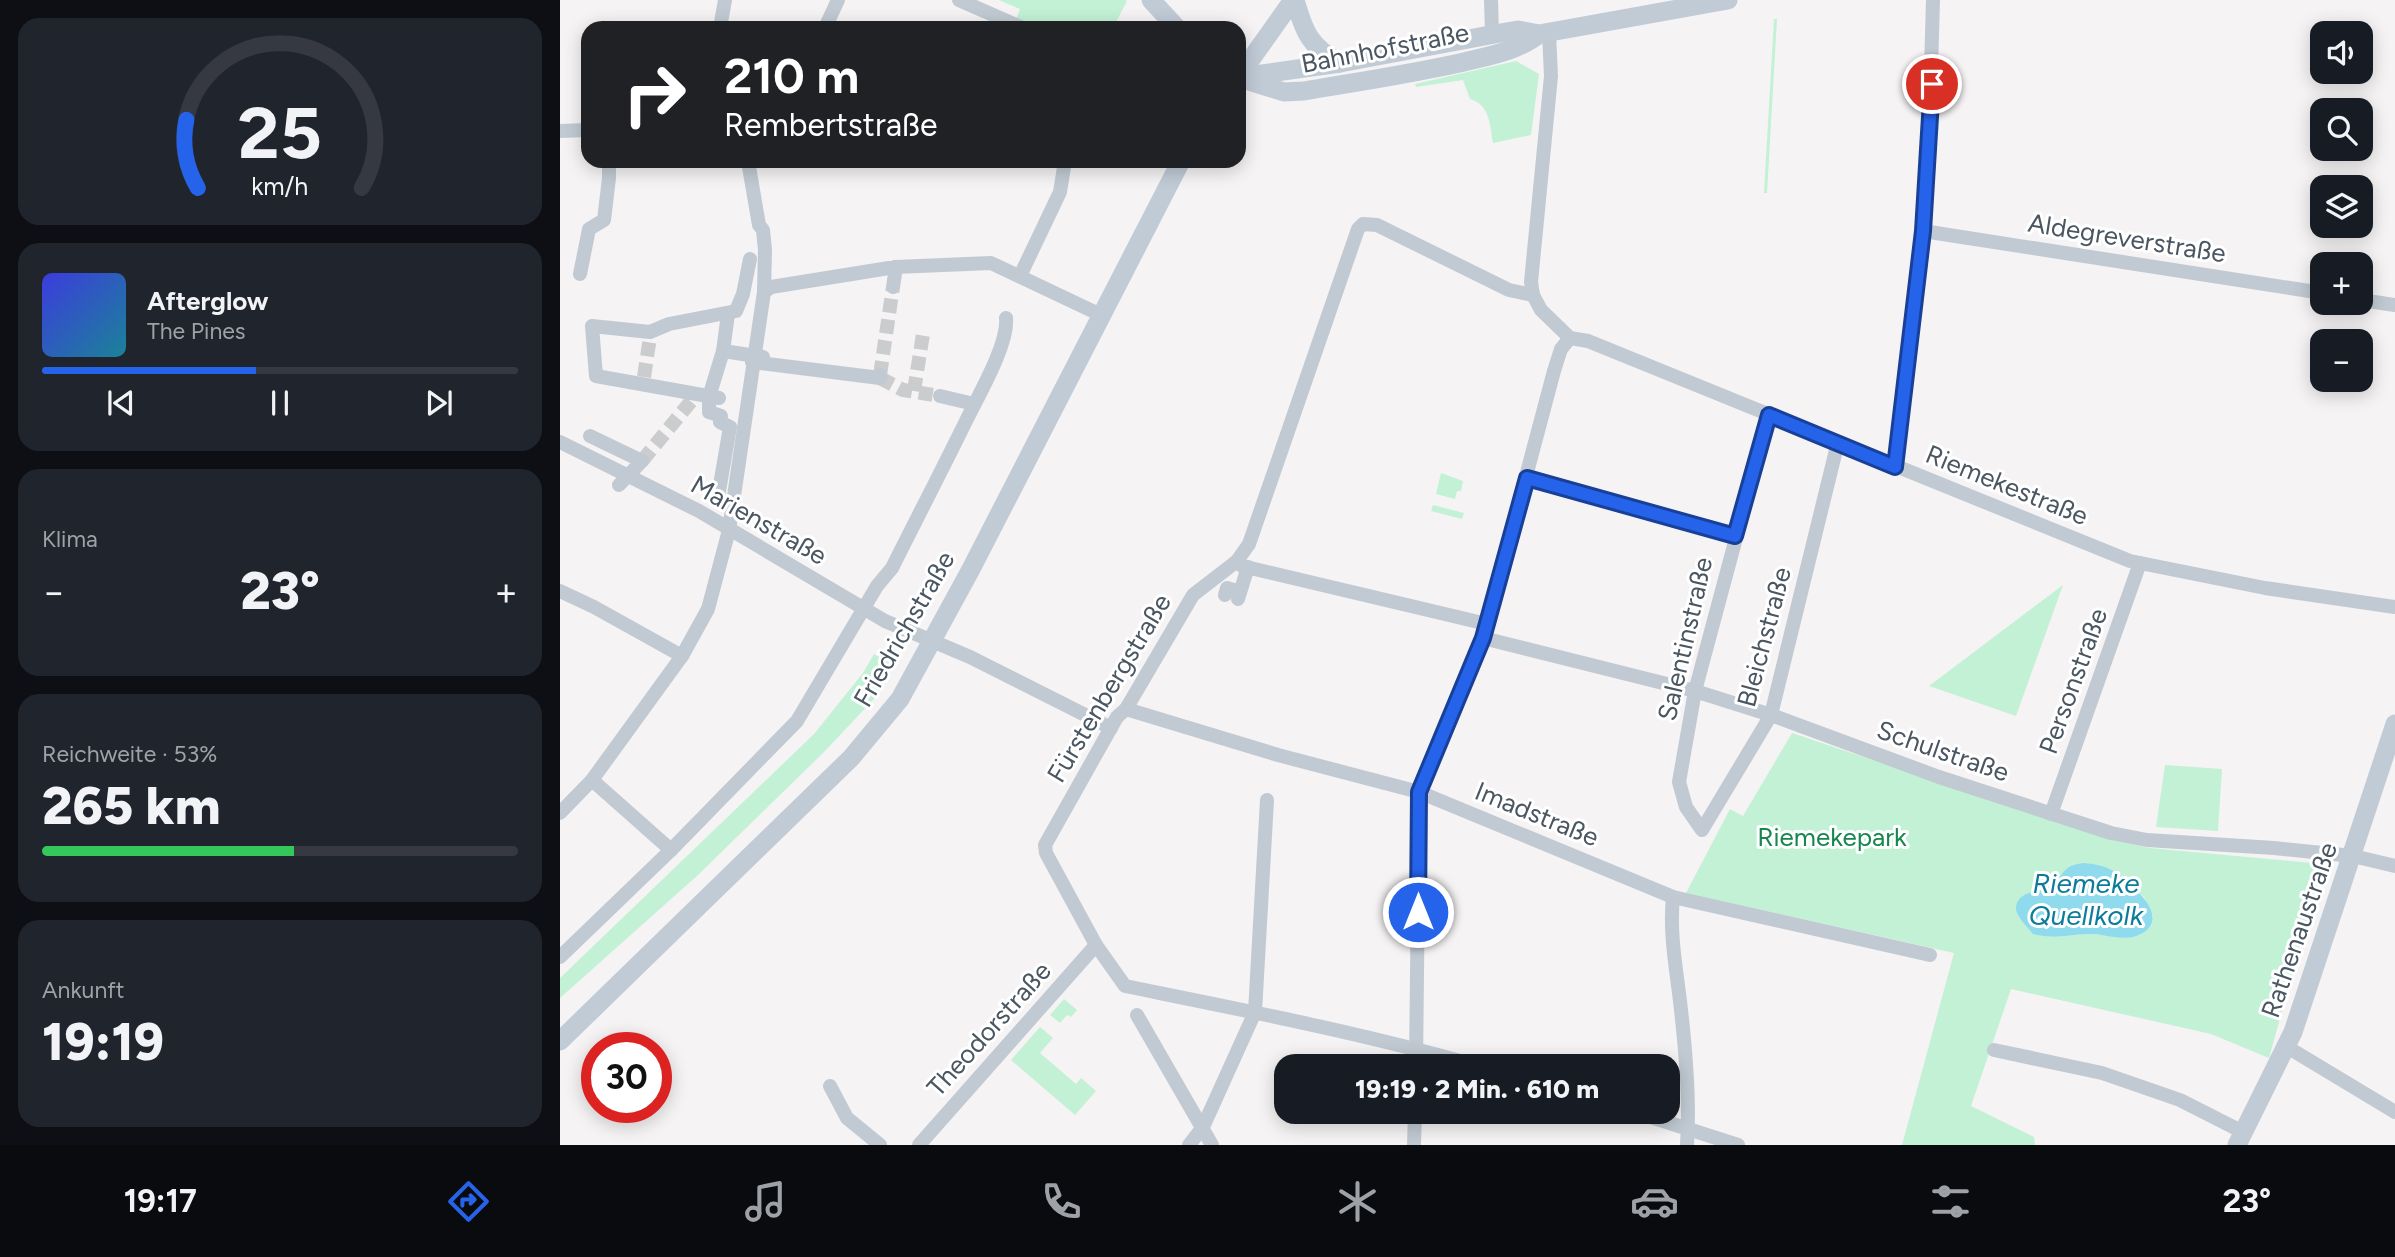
<!DOCTYPE html>
<html lang="de">
<head>
<meta charset="utf-8">
<style>
	body { margin:0; font-family:Figtree,sans-serif; background:#20242c; color:#f1f3f6; height:100vh; display:flex; flex-direction:column; font-size:26px; white-space:nowrap }
	* { box-sizing:border-box; margin:0 }
	p { font-size:23px; color:#9ea1a6 }
	.icon { flex:none; width:38px; height:38px; fill:none; stroke:currentColor; stroke-width:2; stroke-linecap:round; stroke-linejoin:round }
	.map { position:relative; flex:1; overflow:hidden }
	.drawer { display:flex; flex-direction:column; gap:18px; padding:18px; background:#0d0f14; width:560px }
	.drawer>* { flex:none }
	.hud { position:absolute; left:21px; top:21px; width:665px; height:147px; border-radius:21px; box-shadow:0 4px 18px #0003; background:#202124; color:#fff; overflow:hidden }
	.tools { position:absolute; left:1750px; top:21px; display:grid; gap:14px }
	.tools a { display:grid; place-items:center; width:63px; height:63px; border-radius:14px; background:#171b24; box-shadow:0 4px 18px #0003; font-size:35px }
	.speed { position:absolute; left:21px; top:1032px; display:flex; gap:14px; font-size:35px; font-weight:700; text-align:center }
	.speed>* { display:grid; place-content:center; width:91px; height:91px; border-radius:50%; background:#171b24; box-shadow:0 4px 18px #0003; line-height:1 }
	.speed .limit { border:10px solid #d22; background:#fff; color:#111 }
	.pin { position:absolute; display:grid; place-items:center; width:60px; height:60px; color:#fff; margin:-30px; border:4px solid #fff; border-radius:50%; box-shadow:0 2px 7px #0007 }
	.me { position:absolute; width:77px; margin:-38px; rotate:0deg; stroke-linejoin:round; filter:drop-shadow(0 0 5px #0008) }
	.turn { display:flex; align-items:center; gap:24px; height:147px; padding:0 28px; font-size:32px }
	.turn .icon { width:91px; height:91px; stroke-width:2.5 }
	.turn b { display:block; font-size:49px; line-height:60px }
	.big { font-size:52px; font-weight:800; line-height:1.1 }
	.drawer .card { flex:1; display:flex; flex-direction:column; justify-content:center; gap:10px; min-width:0; padding:0 24px; border-radius:21px; background:#20242c }
	.drawer .dial { align-items:center; gap:0 }
	.dial svg { height:182px; overflow:visible; fill:none; stroke:#363941; stroke-width:7; stroke-linecap:round; text-anchor:middle }
	.dial text { fill:#f1f3f6; stroke:none }
	.song { display:flex; align-items:center; gap:21px }
	.cover { width:84px; height:84px; border-radius:10px; background:linear-gradient(135deg,hsl(240 70% 55%),hsl(190 70% 35%)) }
	.played { height:7px; border-radius:4px; background:linear-gradient(90deg,#2563eb 45%,#363941 45%) }
	.keys { display:flex; justify-content:space-around; direction:ltr }
	.heat { display:flex; justify-content:space-between; align-items:center; font-size:38px; direction:ltr }
	.charge { height:10px; border-radius:5px; background:linear-gradient(90deg,#34c759 53%,#363941 0) }
	.trip { position:absolute; left:714px; top:1054px; width:406px; height:70px; border-radius:21px; background:#171b24; box-shadow:0 4px 18px #0003; font-weight:800; line-height:70px; text-align:center }
	.dock { display:flex; height:112px; justify-content:space-around; align-items:center; background:#090b0e; color:#9ea1a6 }
	.dock .icon { width:49px; height:49px }
	.dock .selected { color:#2563eb }
	.dock b { font-size:32px; color:#f1f3f6 }
	main { display:flex; flex:1; min-height:0 }
	.map>svg:first-child { display:block }
	.green { fill:#c3f1d5; fill-rule:evenodd }
	.water { fill:#90daee }
	.lines { fill:none; stroke-linecap:round; stroke-linejoin:round }
	.street-tunnel { stroke:#caccce; stroke-width:14; stroke-dasharray:14 7; stroke-linecap:butt }
	.street { stroke:#c1cad2; stroke-width:14 }
	.secondary { stroke:#c1cbd6; stroke-width:19 }
	.street-bridge { stroke:#c1cad2; stroke-width:14 }
	.route-casing { stroke:#184099; stroke-width:18 }
	.route { stroke:#2563eb; stroke-width:12 }
	.labels { text-anchor:middle; dominant-baseline:central; stroke-width:6; stroke-linejoin:round; paint-order:stroke }
	.street-label { font-size:26px; fill:#4a5661; stroke:#fff }
	.park-label { font-size:26px; fill:#17864f; stroke:#fff }
	.water-label { font-size:28px; font-style:italic; fill:#0c7c9b; stroke:#fff }
</style>
</head>
<body>
<main>
<section class="drawer">
<div class="card dial"><svg viewBox="0 0 100 80">
<path d="M14 69A42 42 0 1 1 86 69"/>
<path d="M14 69A42 42 0 0 1 9 39" stroke="#2563eb"/>
<text x="50" y="56" font-size="32" font-weight="700">25</text>
<text x="50" y="72" font-size="11">km/h</text>
</svg></div>
<div class="card">
<div class="song"><i class="cover"></i><div><b>Afterglow</b><p>The Pines</p></div></div>
<div class="played"></div>
<div class="keys"><svg class="icon" aria-label="previous" viewBox="0 0 24 24"><path d="M18 5L8 12l10 7zM5 5v14"/></svg><svg class="icon" aria-label="pause" viewBox="0 0 24 24"><path d="M8 5v14M16 5v14"/></svg><svg class="icon" aria-label="next" viewBox="0 0 24 24"><path d="M6 5l10 7-10 7zM19 5v14"/></svg></div>
</div>
<div class="card"><p>Klima</p>
<div class="heat"><a>−</a><b class="big">23°</b><a>+</a></div>
</div>
<div class="card"><p>Reichweite · 53%</p><b class="big">265 km</b><div class="charge"></div></div>
<div class="card"><p>Ankunft</p><b class="big">19:19</b></div>
</section>
<div class="map">
<svg width="1835" height="1145" viewBox="0 0 1835 1145">
	<rect width="100%" height="100%" fill="#f5f3f3"/>
	<g class="green">
		<path d="M439,0h126l2,1 -14,27h-76l-21,-8 4,-11z"/>
		<path d="M1214,19h3l-10,174h-3z"/>
		<path d="M956,61l23,13 -8,61 -38,8c-3,-17 -3,-39 -23,-44l-7,-19 -47,7 -1,-3z"/>
		<path d="M881,473l22,8 -2,10h-4l-2,8 -19,-5z"/>
		<path d="M873,505l31,8 -2,6 -31,-8z"/>
		<path d="M1503,585l-47,131 -87,-30z"/>
		<path d="M314,654l19,11 -4,12 -16,23 -49,52 -126,123 -138,123v-20l254,-244 49,-61z"/>
		<path d="M1232,733l317,106 41,9 173,16 -54,194 -58,-24 -200,-45 -40,117 63,31 1,8h-133l52,-192 -268,-60 44,-84 13,7zM1498,877l77,13 9,7 9,19 -13,19c-16,4 -29,0 -45,-1 -24,-1 -38,7 -62,-1l-15,-32c13,-11 30,-10 40,-24z"/>
		<path d="M1605,765l57,4 -4,62 -62,-4z"/>
		<path d="M504,999l13,11 -6,7 -4,-2 -7,8 -10,-8z"/>
		<path d="M480,1027l13,11 -13,15 36,31 5,-6 15,13 -21,24 -64,-55z"/>
	</g>
	<path class="water" d="M1524,863c11,1 22,3 31,9 8,5 14,12 21,18 13,12 27,32 5,44 -14,8 -33,1 -48,0 -24,0 -36,6 -60,0 -4,-6 -18,-18 -17,-27 2,-18 27,-14 37,-23 13,-12 11,-19 31,-21z"/>
	<g class="lines">
		<g class="street-tunnel">
			<path d="M320,375l13,-88"/>
			<path d="M84,377l6,-40"/>
			<path d="M320,378l23,12 37,6"/>
			<path d="M354,391l9,-57"/>
			<path d="M82,461l55,-67"/>
		</g>
		<g class="street">
			<path d="M399,0l64,28"/>
			<path d="M931,0l1,34"/>
			<path d="M160,28l5,-28"/>
			<path d="M265,28l13,-28"/>
			<path d="M989,33l2,43 -20,206 2,13 8,15 29,28 18,3 542,220 135,27 130,19"/>
			<path d="M0,131l28,-1"/>
			<path d="M1363,231l399,62"/>
			<path d="M335,267l96,-4 112,53"/>
			<path d="M20,274l9,-45 15,-9 5,-42v-15"/>
			<path d="M460,276l40,-84 5,-31"/>
			<path d="M333,287l3,-20"/>
			<path d="M204,292l7,-5 118,-19"/>
			<path d="M1801,300l34,5"/>
			<path d="M192,362l128,16v-3"/>
			<path d="M380,396l34,8"/>
			<path d="M159,398l-123,-22 -4,-50 58,6 19,-8 67,-13 7,-17 7,-35"/>
			<path d="M1209,415l-74,276 -16,91 7,25 16,23 69,-115 67,-273"/>
			<path d="M30,436l52,25"/>
			<path d="M0,442l139,69 186,110 85,36 141,71"/>
			<path d="M1335,467l33,-292 5,-175"/>
			<path d="M967,478l208,57"/>
			<path d="M158,497l12,-70 -10,-5 1,-6 -12,-4v-15l14,-46 5,-37"/>
			<path d="M677,561l5,5 245,58"/>
			<path d="M0,591l34,16 88,49"/>
			<path d="M665,595l2,-7 13,4"/>
			<path d="M678,599l10,-32"/>
			<path d="M923,638l212,53 76,24 168,62 172,56 36,7 127,8 79,8 42,10"/>
			<path d="M566,709l152,46 141,37 254,105 257,58"/>
			<path d="M32,780l79,70"/>
			<path d="M0,813l32,-33 90,-124 26,-47 21,-79 35,-238 1,-42 -2,-20 -4,-5 -11,-64"/>
			<path d="M1491,814l89,-251"/>
			<path d="M1113,897c-4,38 4,75 8,113 5,44 9,91 6,135"/>
			<path d="M0,957l111,-107 126,-129 80,-135 15,-18c24,-48 49,-96 73,-145 12,-25 44,-79 41,-105"/>
			<path d="M577,1015l75,130"/>
			<path d="M1727,1047l108,65"/>
			<path d="M1434,1050l108,23 78,27 63,32"/>
			<path d="M856,1066l3,-274 64,-154 71,-267 7,-22 9,-11"/>
			<path d="M918,1066c-116,-33 -235,-56 -353,-80l-29,-41 -50,-92 -1,-8 72,-128 9,-8 67,-114 44,-34 12,-17 109,-315 5,-5 14,1 132,65 24,5"/>
			<path d="M270,1086l17,32 33,27"/>
			<path d="M1072,1111l106,34"/>
			<path d="M359,1145l177,-200"/>
			<path d="M629,1145l14,-18 52,-115 12,-212"/>
			<path d="M854,1145l1,-34"/>
		</g>
		<g class="secondary">
			<path d="M591,0l26,28"/>
			<path d="M735,0c9,32 15,47 45,63"/>
			<path d="M679,76l54,-76"/>
			<path d="M680,77l100,-14 166,-31 12,-2 21,4"/>
			<path d="M679,78l45,14 20,-1c53,-9 107,-17 160,-29 25,-6 54,-11 75,-28l189,-34"/>
			<path d="M0,1041l291,-283 49,-59 70,-128 211,-410"/>
			<path d="M1677,1145l56,-113 102,-308"/>
		</g>
		<g class="street-bridge">
			<path d="M163,351l40,6"/>
			<path d="M59,485l23,-24"/>
		</g>
	</g>
	<g class="lines">
		<defs>
			<path id="route" d="M858,912l1,-120 64,-154 44,-160 208,58 34,-121 126,52 28,-236 9,-147"/>
		</defs>
		<use href="#route" class="route-casing"/>
		<use href="#route" class="route"/>
	</g>
	<g class="labels">
		<g class="street-label">
			<text transform="translate(825 48) rotate(-11)">Bahnhofstraße</text>
			<text transform="translate(1567 238) rotate(9)">Aldegreverstraße</text>
			<text transform="translate(1447 485) rotate(22)">Riemekestraße</text>
			<text transform="translate(199 520) rotate(30)">Marienstraße</text>
			<text transform="translate(344 629) rotate(-60)">Friedrichstraße</text>
			<text transform="translate(1204 637) rotate(-75)">Bleichstraße</text>
			<text transform="translate(1125 639) rotate(-77)">Salentinstraße</text>
			<text transform="translate(1513 681) rotate(-70)">Personstraße</text>
			<text transform="translate(549 688) rotate(-59)">Fürstenbergstraße</text>
			<text transform="translate(1383 751) rotate(19)">Schulstraße</text>
			<text transform="translate(977 814) rotate(22)">Imadstraße</text>
			<text transform="translate(1739 930) rotate(-71)">Rathenaustraße</text>
			<text transform="translate(429 1029) rotate(-48)">Theodorstraße</text>
		</g>
		<g class="park-label">
			<text x="1272" y="837">Riemekepark</text>
		</g>
		<g class="water-label">
			<text x="1526" y="883">Riemeke<tspan x="1526" dy="32">Quellkolk</tspan></text>
		</g>
	</g>
</svg>
<div class="tools">
<a><svg class="icon" aria-label="sound" viewBox="0 0 24 24"><path d="M4 9h4l5-4v14l-5-4H4zM17 9q2 3 0 6"/></svg></a>
<a><svg class="icon" aria-label="search" viewBox="0 0 24 24"><circle cx="10" cy="10" r="6"/><path d="M15 15l6 6"/></svg></a>
<a><svg class="icon" aria-label="layers" viewBox="0 0 24 24"><path d="M12 4l9 5-9 5-9-5zM3 14l9 5 9-5"/></svg></a>
<a>+</a>
<a>−</a>
</div>
<div class="speed"><div class="limit">30</div></div>
<div class="pin" style="left:1372px;top:84px;background:#d93025"><svg class="icon" aria-label="arrive" viewBox="0 0 24 24"><path d="M6 21V4h12l-3 4 3 4H6"/></svg></div>
<svg class="me" style="left:858px;top:912px" viewBox="-20 -20 40 40"><circle r="17" fill="#2563eb" stroke="#fff" stroke-width="3"/><path d="M0-11L8 9 0 5-8 9z" fill="#fff"/></svg>
<div class="trip">19:19 · 2 Min. · 610 m</div>
<div class="hud">
<div class="turn"><svg class="icon" aria-label="right" viewBox="0 0 24 24"><path d="M7 20v-9h11M14 6l5 5-5 5"/></svg><div><b>210 m</b>Rembertstraße</div></div>
</div>
</div>
</main>
<nav class="dock">
<b>19:17</b>
<svg class="icon selected" aria-label="directions" viewBox="0 0 24 24"><path d="M12 3l9 9-9 9-9-9zM9 14v-3h6M13 9l2 2-2 2"/></svg>
<svg class="icon" aria-label="music" viewBox="0 0 24 24"><path d="M9 18V5l10-2v13"/><circle cx="6" cy="18" r="3"/><circle cx="16" cy="16" r="3"/></svg>
<svg class="icon" aria-label="phone" viewBox="0 0 24 24"><path d="M5 4h4l2 5-3 2q2 4 5 5l2-3 5 2v4C11 20 4 13 5 4z"/></svg>
<svg class="icon" aria-label="climate" viewBox="0 0 24 24"><path d="M12 3v18M4 7l16 10M4 17L20 7"/></svg>
<svg class="icon" aria-label="car" viewBox="0 0 24 24"><path d="M5 17H2v-5l4-1 3-4h7l3 4 3 1v5h-3M9 17h6M6 11h13"/><circle cx="7" cy="17" r="2"/><circle cx="17" cy="17" r="2"/></svg>
<svg class="icon" aria-label="filters" viewBox="0 0 24 24"><path d="M4 7h16M4 17h16"/><circle cx="9" cy="7" r="2"/><circle cx="15" cy="17" r="2"/></svg>
<b>23°</b>
</nav>
</body>
</html>
